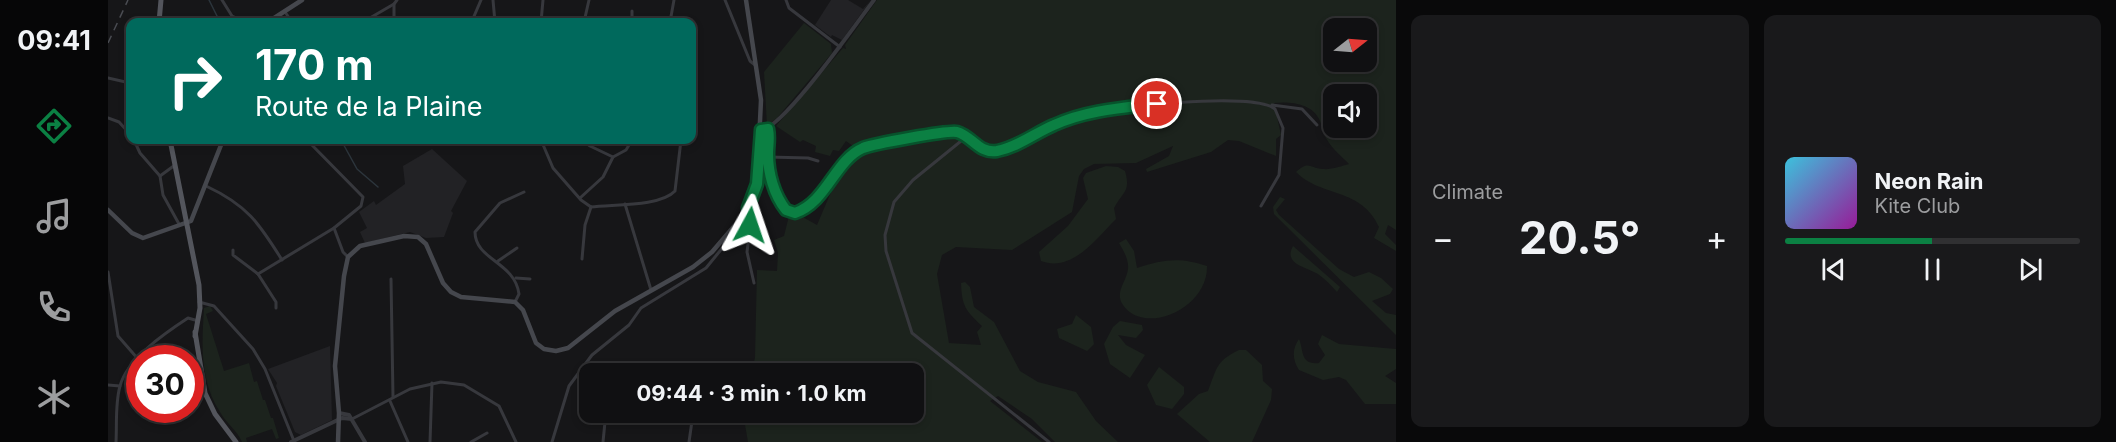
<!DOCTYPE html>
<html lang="en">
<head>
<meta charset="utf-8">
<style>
	body { margin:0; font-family:Inter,sans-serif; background:#19191b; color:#f1f3f6; height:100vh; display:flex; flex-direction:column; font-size:22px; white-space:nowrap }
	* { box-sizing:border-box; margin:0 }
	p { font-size:20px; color:#9c9d9f }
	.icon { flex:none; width:33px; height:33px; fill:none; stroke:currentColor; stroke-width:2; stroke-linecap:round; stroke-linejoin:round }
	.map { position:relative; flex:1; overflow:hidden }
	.panel { display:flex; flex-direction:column; gap:15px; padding:15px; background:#09090a; width:720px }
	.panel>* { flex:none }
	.top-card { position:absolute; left:18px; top:18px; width:570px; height:126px; border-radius:12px; box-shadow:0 3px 9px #0003,0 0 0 2px #303032; background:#00695c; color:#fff; overflow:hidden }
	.needle { width:39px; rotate:73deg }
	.fabs { position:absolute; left:1215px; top:18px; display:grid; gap:12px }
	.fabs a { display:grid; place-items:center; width:54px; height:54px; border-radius:12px; background:#101012; box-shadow:0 3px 9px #0003,0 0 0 2px #303032; font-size:30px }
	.speed { position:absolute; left:18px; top:345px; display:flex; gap:12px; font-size:30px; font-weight:700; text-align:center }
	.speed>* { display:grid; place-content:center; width:78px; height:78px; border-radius:50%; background:#101012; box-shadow:0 3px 9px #0003,0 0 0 2px #303032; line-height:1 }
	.speed .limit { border:9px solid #d22; background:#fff; color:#111 }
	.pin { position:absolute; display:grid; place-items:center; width:51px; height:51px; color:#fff; margin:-26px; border:3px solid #fff; border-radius:50%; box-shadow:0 2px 6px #0007 }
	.me { position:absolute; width:66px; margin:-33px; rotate:5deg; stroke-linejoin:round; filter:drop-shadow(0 0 4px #0008) }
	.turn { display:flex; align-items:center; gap:21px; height:126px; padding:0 30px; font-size:27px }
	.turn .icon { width:78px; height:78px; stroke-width:2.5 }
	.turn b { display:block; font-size:42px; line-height:51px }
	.big { font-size:45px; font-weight:700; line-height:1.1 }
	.panel .card { flex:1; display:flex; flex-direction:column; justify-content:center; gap:9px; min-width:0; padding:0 21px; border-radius:12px; background:#19191b }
	.song { display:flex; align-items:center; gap:18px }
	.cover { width:72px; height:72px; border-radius:9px; background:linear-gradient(135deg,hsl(190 70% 55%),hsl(300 70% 35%)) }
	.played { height:6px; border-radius:3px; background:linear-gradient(90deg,#0b8043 50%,#303032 50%) }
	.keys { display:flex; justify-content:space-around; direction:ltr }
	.heat { display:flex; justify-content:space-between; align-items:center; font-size:33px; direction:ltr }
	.panel .tiles { flex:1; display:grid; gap:15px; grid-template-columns:repeat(2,1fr) }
	.trip { position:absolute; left:471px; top:363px; width:345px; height:60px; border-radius:12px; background:#101012; box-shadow:0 3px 9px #0003,0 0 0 2px #303032; font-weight:700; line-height:60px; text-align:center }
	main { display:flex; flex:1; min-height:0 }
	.dock { display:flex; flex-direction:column; width:108px; justify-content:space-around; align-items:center; background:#060607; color:#9c9d9f }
	.dock .icon { width:42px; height:42px }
	.dock .current { color:#0b8043 }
	.dock b { font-size:27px; color:#f1f3f6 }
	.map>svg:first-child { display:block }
	.built { fill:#222225 }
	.green { fill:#1c231d; fill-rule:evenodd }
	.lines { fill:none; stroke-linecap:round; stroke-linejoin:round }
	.stream { stroke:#2c353c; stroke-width:1.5 }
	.minor { stroke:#37383d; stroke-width:3 }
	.tertiary { stroke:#37383d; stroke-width:4 }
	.secondary { stroke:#45474d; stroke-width:4.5 }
	.primary { stroke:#53555c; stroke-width:5 }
	.rail { stroke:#4a4c52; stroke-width:1.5; stroke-dasharray:8 6; stroke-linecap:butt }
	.route-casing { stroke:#07532c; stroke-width:15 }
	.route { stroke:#0b8043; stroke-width:10 }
</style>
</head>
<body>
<main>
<nav class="dock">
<b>09:41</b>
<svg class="icon current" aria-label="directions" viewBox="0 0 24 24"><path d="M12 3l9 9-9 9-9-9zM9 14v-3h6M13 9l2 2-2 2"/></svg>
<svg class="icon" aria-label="music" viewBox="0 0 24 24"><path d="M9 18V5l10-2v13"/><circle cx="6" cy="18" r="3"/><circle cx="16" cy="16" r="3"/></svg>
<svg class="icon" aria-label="phone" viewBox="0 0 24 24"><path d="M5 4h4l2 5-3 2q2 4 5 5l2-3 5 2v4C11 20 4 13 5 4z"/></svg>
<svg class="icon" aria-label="climate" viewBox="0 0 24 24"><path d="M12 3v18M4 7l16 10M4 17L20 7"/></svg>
</nav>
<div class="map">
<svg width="1288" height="442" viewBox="0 0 1288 442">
	<rect width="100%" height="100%" fill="#161618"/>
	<g class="built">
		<path d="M723,0h17l15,9 8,-9 -29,40 -10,-5 -1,2 -16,-12z"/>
		<path d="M324,149l35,32 -16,30 2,2 -9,24 -18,1 -16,-6 -45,11 -5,-11 7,-4 -8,-16 15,-11 2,4 29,-21 -2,-18z"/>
		<path d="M222,346l2,74 -31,15 -6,-3 -19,-46 1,-3 -9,-14z"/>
	</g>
	<g class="green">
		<path d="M769,0h519v230l-8,-5 -3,9 11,11v6l-22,-13 5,-11c-18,-40 -57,-29 -83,-55 13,-12 13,-4 27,-3 7,1 19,-3 26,-5 -9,-9 -20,-18 -25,-30 -2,-4 -2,-9 -4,-13 -7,-18 -31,-20 -46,-18l7,32 -5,4v17l-37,-15 -11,-1 -17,12 -64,20 -1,-3 23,-13 4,-10 -37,17 -42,1 -10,5 -5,7 -7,36 -60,38 -56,-3 -14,8 -5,19 12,69 32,2 -4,-13 5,-6c-17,-16 -20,-20 -21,-43l4,-1 5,5 4,20 20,15 26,49 18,11 38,10 20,29 22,21h-63l-23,-23 -34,-23 -8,5 52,41h-294l-5,-29 171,-1v-38l-162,-1 3,-16 2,-87 20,1 1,-18 -4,-13 10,-4 5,-20 10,-1 18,10 20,-47 20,-29 -11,-8 -7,10 -6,-1 -3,6 -15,-4 1,-6 -13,-6 -3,2 -24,-16 67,-78 3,1 -1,-4zM1226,28h32v34h-32zM1226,94h32v34h-32z"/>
		<path d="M696,23l27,21 1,9 -55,65 -10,8 -3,-54z"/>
		<path d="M998,166l12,1 7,4c6,21 -2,20 -11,37l2,11c-19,19 -44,54 -75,42l-2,-9 29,-26 20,-27 -5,-21 3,-5z"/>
		<path d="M1172,197l5,2 -9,11 3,5 60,54 15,8 15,-5 12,6 12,11 -3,5 -18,7 14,12 10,2v20l-122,-121 -1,-7z"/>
		<path d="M1018,239l8,12 3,17c26,-9 44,-11 70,-2 1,43 -63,70 -84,39 -9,-13 4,-24 5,-36 1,-10 -5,-19 -9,-26z"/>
		<path d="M1185,246l47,41 -3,5c-6,-7 -12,-13 -19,-18 -12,-7 -35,-10 -25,-28z"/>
		<path d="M102,306l3,5 -7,3 18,57 25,-8 5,19 3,-1 6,19h2l6,18h2l6,20 -3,1 -4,-10 -26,9 1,4h-5c-5,-12 -16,-19 -22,-30 -21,-32 -18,-69 -16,-104z"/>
		<path d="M968,315l15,12 3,17 -7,7 -28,-13 -2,-9 15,-5z"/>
		<path d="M1012,321l22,4 1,5 -7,8 -18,-3 8,10 19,10 -15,23 -20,-14 -6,-20 9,-17z"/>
		<path d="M1214,335l17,9 57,5v20l-11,7 11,7v21h-31l-19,-24 -7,-3 -16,3 -24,-10c-7,-11 -7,-21 0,-31 5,12 1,26 20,24l6,-8 -7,-11z"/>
		<path d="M1131,350h7l16,15 1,16 9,8 -1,11 -19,42h-42l-33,-28 22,-20 9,-3c9,-23 8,-30 31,-41z"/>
		<path d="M1051,367l25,20v7l-12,15 -16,-4 -9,-20z"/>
	</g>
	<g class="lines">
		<g class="stream">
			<path d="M101,0l11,22"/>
			<path d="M233,140l16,29 21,18"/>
		</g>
		<g class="minor">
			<path d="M114,0l10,16 13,6"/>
			<path d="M385,0l2,22"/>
			<path d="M617,0l25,61 5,4"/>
			<path d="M678,0l3,8 51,39"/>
			<path d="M177,12l7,10"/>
			<path d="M364,21l9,-21"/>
			<path d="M255,22l31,-18"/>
			<path d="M286,22v-18l3,-4"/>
			<path d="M433,22l2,-22"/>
			<path d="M476,22l5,-22"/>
			<path d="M524,22v-11"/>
			<path d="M556,22l6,-2"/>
			<path d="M562,22l4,-22"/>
			<path d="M0,78l22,5"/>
			<path d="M1164,105l30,4 15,16"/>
			<path d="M0,118l11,4 11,12"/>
			<path d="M660,130v38l10,30 8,12 9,3c32,-11 39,-53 68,-65 10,-4 86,-18 94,-16 15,4 23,22 40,19 28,-5 52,-25 80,-34 28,-10 177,-26 198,-8l8,19 -4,47 -18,31"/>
			<path d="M858,137l-53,43 -19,22 -9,33 1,16 26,82 137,109"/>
			<path d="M26,140l6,13 20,23 3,19 16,29"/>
			<path d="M199,140l56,57 -2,9 -27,22 9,24 5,5"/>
			<path d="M282,140l2,3"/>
			<path d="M433,140l12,28 28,32 10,7"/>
			<path d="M475,140l7,6 23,11"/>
			<path d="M660,157l40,1 10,3"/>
			<path d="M52,176l15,-11"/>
			<path d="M98,186c41,19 53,37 76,74"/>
			<path d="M472,198l23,-21 10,-20 13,-7 6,-10"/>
			<path d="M517,204l26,86"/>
			<path d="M483,207c21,-3 69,0 84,-16l6,-51"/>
			<path d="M640,208l4,5 -5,39 7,31"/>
			<path d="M125,250v5l25,19"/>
			<path d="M474,259l3,-34 6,-18"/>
			<path d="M390,261l19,-13"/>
			<path d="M0,272l10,64 20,23"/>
			<path d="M150,274l76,-46"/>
			<path d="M150,274l18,28v6"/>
			<path d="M408,278l14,1"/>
			<path d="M283,279l2,118"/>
			<path d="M91,302l15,4 39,43 12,20 29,72"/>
			<path d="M407,302l4,-8c-4,-32 -44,-34 -44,-62l25,-29 24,-11"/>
			<path d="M0,385l12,1"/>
			<path d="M282,401l18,41"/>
			<path d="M244,419l58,-30 31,-7 23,3 35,21 17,36"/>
			<path d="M8,442c1,-18 -1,-38 4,-56 7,-27 45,-53 68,-68l7,2"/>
			<path d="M322,442l2,-59"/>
			<path d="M363,442l16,-9"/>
			<path d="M444,442l17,-56 23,-31 37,-30 12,-17 65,-40 18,-22 -1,-6"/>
			<path d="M495,442l3,-30"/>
			<path d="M581,442l3,-21 -2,-9"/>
		</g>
		<g class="tertiary">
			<path d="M653,130c21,0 97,-109 113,-130"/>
			<path d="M231,413l10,2 16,27"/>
			<path d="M183,442l51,-24 10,1"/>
		</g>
		<g class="secondary">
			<path d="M160,22l34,-22"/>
			<path d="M0,210l24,23 11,5 48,-17 32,-81"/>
			<path d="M230,442l1,-29 -4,-47 9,-90 4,-19 12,-11 44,-10 14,1 8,7 17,39 8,9 10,5 54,5 8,8 13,33 8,6 12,2 12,-3 47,-37 78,-44 19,-15 30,-35 15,-33 4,-84 -15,-100"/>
		</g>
		<g class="primary">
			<path d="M51,22l2,-22"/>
			<path d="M62,140l29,145 1,23 -5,28"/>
			<path d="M87,332l10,61 10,21 21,28"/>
		</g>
		<path class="rail" d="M0,43l20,-43"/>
	</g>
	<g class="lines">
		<defs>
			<path id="route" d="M642,225l2,-12 -4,-5 9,-24 4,-54 7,-1c2,9 0,16 0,25 0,19 6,41 18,56l9,3c32,-11 40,-53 68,-65 10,-4 85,-18 94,-16 15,4 22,22 40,19 21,-4 38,-18 57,-26 33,-15 68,-17 103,-21"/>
		</defs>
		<use href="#route" class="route-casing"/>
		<use href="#route" class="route"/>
	</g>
</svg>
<div class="fabs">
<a><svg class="needle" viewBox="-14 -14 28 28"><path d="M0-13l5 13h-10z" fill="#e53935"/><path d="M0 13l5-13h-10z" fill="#9c9d9f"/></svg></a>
<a><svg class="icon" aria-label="sound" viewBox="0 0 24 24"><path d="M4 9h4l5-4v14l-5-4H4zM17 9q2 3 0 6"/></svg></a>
</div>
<div class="speed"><div class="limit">30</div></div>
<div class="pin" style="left:1049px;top:104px;background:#d93025"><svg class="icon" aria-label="arrive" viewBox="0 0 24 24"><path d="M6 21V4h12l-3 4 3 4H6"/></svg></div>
<svg class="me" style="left:642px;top:225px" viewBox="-20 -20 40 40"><path d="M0-17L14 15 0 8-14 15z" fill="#0b8043" stroke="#fff" stroke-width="4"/></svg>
<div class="trip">09:44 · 3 min · 1.0 km</div>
<div class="top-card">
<div class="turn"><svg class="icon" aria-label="right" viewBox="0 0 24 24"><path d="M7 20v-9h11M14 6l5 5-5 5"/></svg><div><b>170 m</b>Route de la Plaine</div></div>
</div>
</div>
<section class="panel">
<div class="tiles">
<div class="card"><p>Climate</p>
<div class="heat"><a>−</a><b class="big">20.5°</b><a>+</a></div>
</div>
<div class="card">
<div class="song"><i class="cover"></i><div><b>Neon Rain</b><p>Kite Club</p></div></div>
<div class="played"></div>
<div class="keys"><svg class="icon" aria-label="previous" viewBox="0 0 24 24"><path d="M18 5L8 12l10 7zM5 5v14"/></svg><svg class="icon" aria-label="pause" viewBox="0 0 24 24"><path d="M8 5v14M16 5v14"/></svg><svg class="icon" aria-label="next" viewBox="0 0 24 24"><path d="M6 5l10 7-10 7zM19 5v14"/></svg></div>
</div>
</div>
</section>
</main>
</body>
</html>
